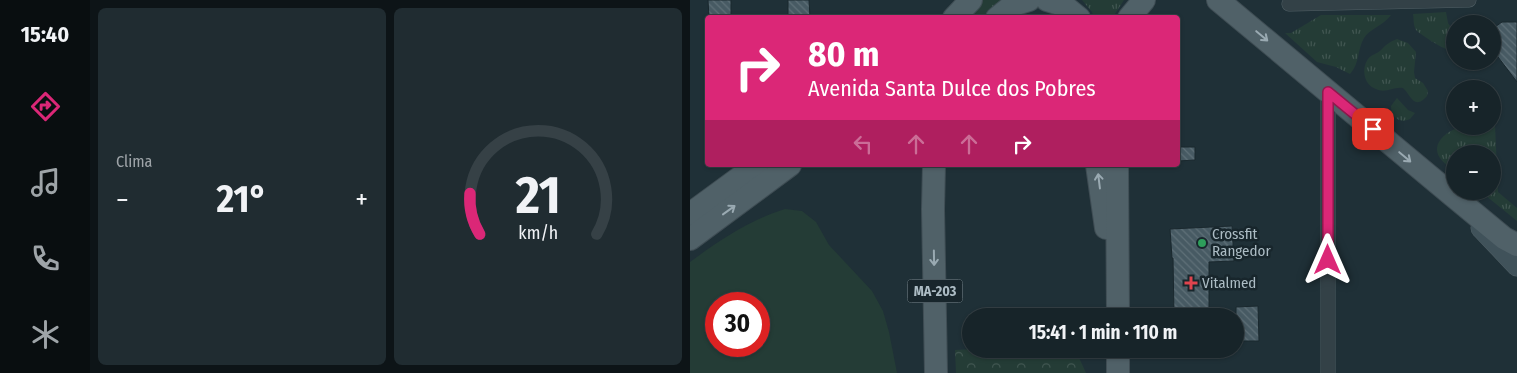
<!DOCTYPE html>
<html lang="pt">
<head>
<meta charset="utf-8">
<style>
	body { margin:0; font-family:"Fira Sans Condensed",sans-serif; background:#202c31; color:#f1f3f6; height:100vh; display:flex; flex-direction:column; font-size:19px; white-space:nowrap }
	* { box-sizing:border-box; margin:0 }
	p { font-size:16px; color:#9ea4a8 }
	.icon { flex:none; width:28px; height:28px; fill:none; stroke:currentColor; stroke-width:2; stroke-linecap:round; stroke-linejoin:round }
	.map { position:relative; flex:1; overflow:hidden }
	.details { display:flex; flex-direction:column; gap:8px; padding:8px; background:#0d1417; width:600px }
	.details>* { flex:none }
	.guide { position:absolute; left:15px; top:15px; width:475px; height:152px; border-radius:5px; box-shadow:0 1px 4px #0004,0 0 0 1px #364146; background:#db2777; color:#fff; overflow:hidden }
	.fabs { position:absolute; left:756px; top:15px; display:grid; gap:10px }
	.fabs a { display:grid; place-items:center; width:55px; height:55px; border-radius:50%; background:#172429; box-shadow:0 1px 4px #0004,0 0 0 1px #364146; font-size:25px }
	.speed { position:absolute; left:15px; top:292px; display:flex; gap:10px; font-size:25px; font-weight:700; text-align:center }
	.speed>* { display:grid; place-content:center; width:65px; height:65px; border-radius:50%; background:#172429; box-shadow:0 1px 4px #0004,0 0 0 1px #364146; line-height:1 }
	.speed .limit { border:8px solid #d22; background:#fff; color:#111 }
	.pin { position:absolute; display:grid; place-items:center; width:42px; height:42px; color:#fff; margin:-21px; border-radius:10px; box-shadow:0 2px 8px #0006 }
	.me { position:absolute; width:55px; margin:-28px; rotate:0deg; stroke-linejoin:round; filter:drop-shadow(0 0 4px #0008) }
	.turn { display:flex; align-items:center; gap:18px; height:105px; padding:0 20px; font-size:22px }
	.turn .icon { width:65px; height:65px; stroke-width:2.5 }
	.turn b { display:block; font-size:35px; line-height:42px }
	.lanes { display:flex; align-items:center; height:48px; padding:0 20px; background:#0003; justify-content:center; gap:25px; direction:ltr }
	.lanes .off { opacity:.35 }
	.big { font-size:38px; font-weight:700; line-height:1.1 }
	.details .card { flex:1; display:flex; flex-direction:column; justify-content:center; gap:8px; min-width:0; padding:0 18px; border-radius:8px; background:#202c31 }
	.details .dial { align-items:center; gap:0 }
	.dial svg { height:130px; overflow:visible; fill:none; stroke:#364146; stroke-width:7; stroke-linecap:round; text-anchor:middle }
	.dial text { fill:#f1f3f6; stroke:none }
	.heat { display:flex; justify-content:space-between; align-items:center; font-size:28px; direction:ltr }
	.details .tiles { flex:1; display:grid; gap:8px; grid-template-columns:repeat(2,1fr) }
	.trip { position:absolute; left:272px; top:308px; width:282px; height:50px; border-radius:25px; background:#172429; box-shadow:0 1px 4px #0004,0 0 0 1px #364146; font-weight:700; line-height:50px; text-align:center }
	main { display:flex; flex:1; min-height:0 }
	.tab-bar { display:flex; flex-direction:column; width:90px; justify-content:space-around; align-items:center; background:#090e10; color:#9ea4a8 }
	.tab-bar .icon { width:35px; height:35px }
	.tab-bar .active { color:#db2777 }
	.tab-bar b { font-size:22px; color:#f1f3f6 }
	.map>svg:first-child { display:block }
	.grass { fill:url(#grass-tufts) }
	.forest { fill:url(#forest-crowns) }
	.green { fill:#243c36; fill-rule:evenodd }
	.building { fill:url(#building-back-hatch); stroke:#1a282e }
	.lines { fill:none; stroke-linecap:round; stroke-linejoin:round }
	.street-casing { stroke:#505f65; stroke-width:15 }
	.secondary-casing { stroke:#505f65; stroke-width:21 }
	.primary-casing { stroke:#3f4d54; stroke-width:24 }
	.street { stroke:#334147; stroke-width:14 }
	.secondary { stroke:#40525a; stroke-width:20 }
	.primary { stroke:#506168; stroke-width:22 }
	.oneway { stroke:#9aaab2 }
	.route-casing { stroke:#8e194d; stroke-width:12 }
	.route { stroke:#db2777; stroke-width:9 }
	.leisure-dot { fill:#2e9e5b; stroke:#18262c; stroke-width:2 }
	.health-dot { fill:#e0444e; stroke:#18262c; stroke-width:2 }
	.labels { text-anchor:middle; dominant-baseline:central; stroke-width:5; stroke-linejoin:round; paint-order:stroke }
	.shield { fill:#18262c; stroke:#808f96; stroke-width:1 }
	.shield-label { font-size:14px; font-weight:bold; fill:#acbcc4 }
	.poi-label { font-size:15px; fill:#acbcc4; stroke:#18262c; text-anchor:start }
</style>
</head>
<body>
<main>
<nav class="tab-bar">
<b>15:40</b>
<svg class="icon active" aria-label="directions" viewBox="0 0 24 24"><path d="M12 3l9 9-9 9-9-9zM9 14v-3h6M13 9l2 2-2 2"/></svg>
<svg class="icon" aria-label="music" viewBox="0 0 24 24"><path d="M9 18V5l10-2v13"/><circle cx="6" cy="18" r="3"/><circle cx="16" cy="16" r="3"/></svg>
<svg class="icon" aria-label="phone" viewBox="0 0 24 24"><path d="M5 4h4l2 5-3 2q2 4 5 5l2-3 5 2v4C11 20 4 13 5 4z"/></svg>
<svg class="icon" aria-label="climate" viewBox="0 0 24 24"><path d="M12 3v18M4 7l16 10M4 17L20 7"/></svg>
</nav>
<section class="details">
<div class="tiles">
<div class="card"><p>Clima</p>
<div class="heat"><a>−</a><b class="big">21°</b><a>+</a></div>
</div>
<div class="card dial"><svg viewBox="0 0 100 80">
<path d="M14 69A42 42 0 1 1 86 69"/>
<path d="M14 69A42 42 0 0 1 8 44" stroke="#db2777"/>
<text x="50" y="56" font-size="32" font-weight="700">21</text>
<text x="50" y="72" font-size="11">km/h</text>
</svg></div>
</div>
</section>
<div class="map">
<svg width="827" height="373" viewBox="0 0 827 373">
	<defs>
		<pattern id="grass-tufts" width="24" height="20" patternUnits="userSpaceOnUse" patternTransform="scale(1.25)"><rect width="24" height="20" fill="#243c36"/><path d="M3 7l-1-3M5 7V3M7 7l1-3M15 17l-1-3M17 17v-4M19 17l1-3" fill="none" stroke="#415651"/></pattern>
		<pattern id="forest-crowns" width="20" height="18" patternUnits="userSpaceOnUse" patternTransform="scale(1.25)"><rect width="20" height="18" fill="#243c36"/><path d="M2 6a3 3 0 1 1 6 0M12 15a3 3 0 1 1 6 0" fill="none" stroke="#415651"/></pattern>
		<pattern id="building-back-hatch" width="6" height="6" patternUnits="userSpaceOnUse" patternTransform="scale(1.25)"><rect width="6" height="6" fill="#475a63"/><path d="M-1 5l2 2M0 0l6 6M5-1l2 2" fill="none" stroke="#5f7078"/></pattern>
	</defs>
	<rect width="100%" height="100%" fill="#1f3037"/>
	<g class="grass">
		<path d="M293,0h22l-23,17 -10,1z"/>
		<path d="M392,0h42l-11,17 -19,1 -2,-6z"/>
		<path d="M756,12l2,11 7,10v16c-2,0 -6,1 -8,0 -6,-1 -27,-15 -31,-19 -3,-5 -2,-11 -3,-16z"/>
		<path d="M631,15h70c-8,11 -22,14 -27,23 -7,12 -4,25 -14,36l-14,-7 -19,-5 -32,-29h6z"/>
		<path d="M707,39l11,4 8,9 -2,20 1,6 8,5 5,8 -1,5c-13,15 -16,-1 -24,-8 -10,-2 -17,6 -27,1 -12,-4 -15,-20 -8,-30 4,-5 9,-5 13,-9 5,-5 8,-8 16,-11z"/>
		<path d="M707,98l11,12 7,3 -5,6c-11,5 -19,-2 -19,-13z"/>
		<path d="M803,120l2,5 3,67 19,16v13l-37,-30h12v-37h-37v17c-5,-4 -12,-8 -15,-13 -10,-15 8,-28 21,-31 9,-3 22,-1 31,-1z"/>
	</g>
	<path class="forest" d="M285,349l28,4h23l23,-4h26l11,24h-130l-1,-23z"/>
	<path class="green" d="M95,209l17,2 14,11 13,23 43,46 11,20 6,21 8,41h-207v-111c30,-22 60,-42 95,-53zM26,304h43v42h-43z"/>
	<g class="building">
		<path d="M18,0h23v18h-22z"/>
		<path d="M98,0h21l1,18h-22z"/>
		<path d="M812,22h15v60l-25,-33v-20z"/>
		<path d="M488,147h17v13l-17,1z"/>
		<path d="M542,226l2,35 -25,1v54h-35l-1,-58h-1l-2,-29z"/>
		<path d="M568,306l1,35h-23v-34z"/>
	</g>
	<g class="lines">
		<defs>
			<g id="street">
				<path d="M599,4l180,-4"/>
				<path d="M638,91v282"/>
			</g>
			<path id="secondary" d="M791,228l36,38"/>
			<g id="primary">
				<path d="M357,0l16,5 16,13"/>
				<path d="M528,0l234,195 52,43 13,7"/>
				<path d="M264,18l17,-18"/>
				<path d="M307,18l16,-13 16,-5"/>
				<path d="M439,18l15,-18"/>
				<path d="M244,165l-1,44 3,164"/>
				<path d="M407,165l9,63"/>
				<path d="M427,165l1,151"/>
				<path d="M0,214l67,-49"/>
				<path d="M0,239l100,-74"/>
				<path d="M428,349v24"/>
			</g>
		</defs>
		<use href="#street" class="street-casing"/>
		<use href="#secondary" class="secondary-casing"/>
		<use href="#primary" class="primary-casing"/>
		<use href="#street" class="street"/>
		<use href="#secondary" class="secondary"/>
		<use href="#primary" class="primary"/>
	</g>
	<defs><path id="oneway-shaft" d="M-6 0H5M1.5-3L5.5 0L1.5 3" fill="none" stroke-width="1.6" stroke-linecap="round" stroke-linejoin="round" transform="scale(1.25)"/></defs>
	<g class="oneway">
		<use href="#oneway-shaft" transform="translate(572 36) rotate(40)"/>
		<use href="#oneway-shaft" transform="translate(715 157) rotate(40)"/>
		<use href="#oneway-shaft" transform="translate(409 181) rotate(-97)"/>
		<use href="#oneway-shaft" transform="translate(39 210) rotate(-36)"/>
		<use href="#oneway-shaft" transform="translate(244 258) rotate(89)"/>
	</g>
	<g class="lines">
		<defs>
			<path id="route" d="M638,260v-168l45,37"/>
		</defs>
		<use href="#route" class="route-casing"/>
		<use href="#route" class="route"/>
	</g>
	<circle class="leisure-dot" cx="512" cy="243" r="5"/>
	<path class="health-dot" d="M498.5 275.5h5v5h5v5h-5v5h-5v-5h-5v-5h5z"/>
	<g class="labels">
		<rect class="shield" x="217.5" y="279.5" width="55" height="23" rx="4"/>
		<g class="shield-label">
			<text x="245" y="291">MA-203</text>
		</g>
		<g class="poi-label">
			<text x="522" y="234">Crossfit<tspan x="522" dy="17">Rangedor</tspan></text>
			<text x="512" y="283">Vitalmed</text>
		</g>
	</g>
</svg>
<div class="fabs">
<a><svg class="icon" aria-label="search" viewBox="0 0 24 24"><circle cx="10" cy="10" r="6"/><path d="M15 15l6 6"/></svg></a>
<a>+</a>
<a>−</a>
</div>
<div class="speed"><div class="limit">30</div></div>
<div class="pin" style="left:683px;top:129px;background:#d93025"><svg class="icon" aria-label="arrive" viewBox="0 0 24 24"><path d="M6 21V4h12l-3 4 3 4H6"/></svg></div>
<svg class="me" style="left:638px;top:260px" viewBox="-20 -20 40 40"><path d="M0-17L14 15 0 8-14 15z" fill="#db2777" stroke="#fff" stroke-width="4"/></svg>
<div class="trip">15:41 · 1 min · 110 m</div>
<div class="guide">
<div class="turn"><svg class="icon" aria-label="right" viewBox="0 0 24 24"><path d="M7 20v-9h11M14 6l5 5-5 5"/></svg><div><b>80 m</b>Avenida Santa Dulce dos Pobres</div></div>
<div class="lanes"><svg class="icon off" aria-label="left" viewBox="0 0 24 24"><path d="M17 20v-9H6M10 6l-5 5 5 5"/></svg><svg class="icon off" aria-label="ahead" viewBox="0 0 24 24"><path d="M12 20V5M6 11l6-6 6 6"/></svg><svg class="icon off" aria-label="ahead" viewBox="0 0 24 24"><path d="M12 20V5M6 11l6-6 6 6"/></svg><svg class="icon" aria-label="right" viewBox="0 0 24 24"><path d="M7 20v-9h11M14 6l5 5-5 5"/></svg></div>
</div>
</div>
</main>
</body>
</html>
